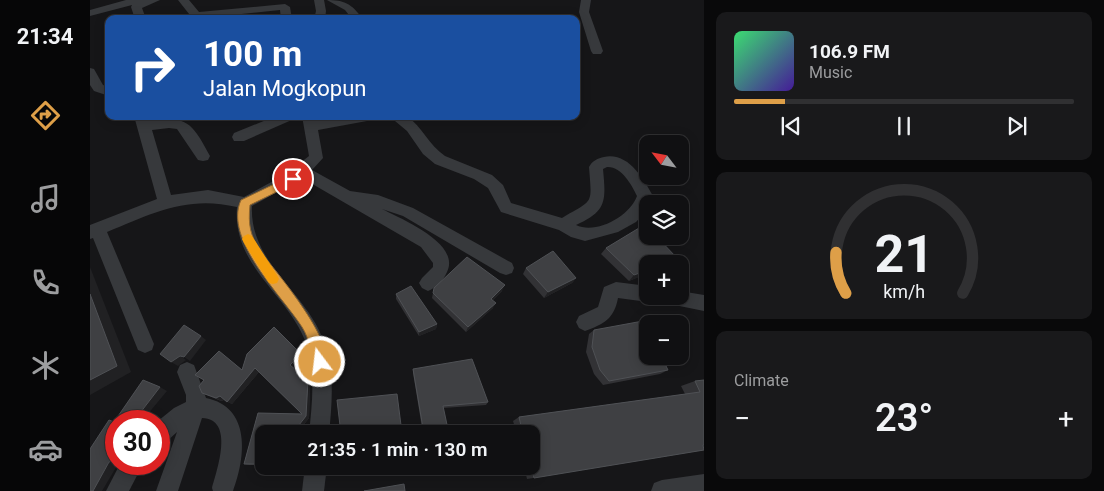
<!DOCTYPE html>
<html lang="en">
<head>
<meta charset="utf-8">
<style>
	body { margin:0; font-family:Roboto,sans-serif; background:#19191b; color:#f1f3f6; height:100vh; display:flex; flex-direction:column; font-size:19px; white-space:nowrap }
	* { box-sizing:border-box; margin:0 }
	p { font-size:16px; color:#9c9d9f }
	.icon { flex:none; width:28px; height:28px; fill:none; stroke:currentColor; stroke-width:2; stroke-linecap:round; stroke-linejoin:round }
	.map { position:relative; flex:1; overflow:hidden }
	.drawer { display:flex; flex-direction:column; gap:12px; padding:12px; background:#09090a; width:400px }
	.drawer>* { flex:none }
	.guide { position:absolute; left:15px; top:15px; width:475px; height:105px; border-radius:10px; box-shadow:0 2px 12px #0003,0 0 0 1px #303032; background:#1a4fa0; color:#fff; overflow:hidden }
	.needle { width:32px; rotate:302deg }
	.tools { position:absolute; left:549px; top:135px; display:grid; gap:10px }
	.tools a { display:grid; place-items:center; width:50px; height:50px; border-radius:10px; background:#101012; box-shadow:0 2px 12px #0003,0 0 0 1px #303032; font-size:25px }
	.speed { position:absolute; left:15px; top:410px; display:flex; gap:10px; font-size:25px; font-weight:700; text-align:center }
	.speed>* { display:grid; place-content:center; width:65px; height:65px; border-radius:50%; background:#101012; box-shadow:0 2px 12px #0003,0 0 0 1px #303032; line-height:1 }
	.speed .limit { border:8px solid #d22; background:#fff; color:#111 }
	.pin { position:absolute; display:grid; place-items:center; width:42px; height:42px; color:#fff; margin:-21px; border:2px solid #fff; border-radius:50%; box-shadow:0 1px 5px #0007 }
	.me { position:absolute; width:55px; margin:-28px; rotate:345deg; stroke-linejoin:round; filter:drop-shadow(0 0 4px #0008) }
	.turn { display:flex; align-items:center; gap:18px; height:105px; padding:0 15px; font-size:22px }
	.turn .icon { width:65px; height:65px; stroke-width:2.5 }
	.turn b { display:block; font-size:35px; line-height:42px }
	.big { font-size:38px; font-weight:600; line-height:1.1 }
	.drawer .card { flex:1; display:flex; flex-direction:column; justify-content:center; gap:8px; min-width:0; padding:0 18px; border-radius:10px; background:#19191b }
	.drawer .dial { align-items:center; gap:0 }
	.dial svg { height:130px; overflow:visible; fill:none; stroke:#303032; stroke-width:7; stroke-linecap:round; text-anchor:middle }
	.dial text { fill:#f1f3f6; stroke:none }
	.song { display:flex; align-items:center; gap:15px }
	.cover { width:60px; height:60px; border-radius:8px; background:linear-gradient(135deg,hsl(140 70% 55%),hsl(260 70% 35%)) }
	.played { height:5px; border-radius:2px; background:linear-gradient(90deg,#de9f48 15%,#303032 15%) }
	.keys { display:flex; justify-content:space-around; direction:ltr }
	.heat { display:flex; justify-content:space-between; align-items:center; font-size:28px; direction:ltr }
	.trip { position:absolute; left:165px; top:425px; width:285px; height:50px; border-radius:10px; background:#101012; box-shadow:0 2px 12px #0003,0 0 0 1px #303032; font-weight:600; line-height:50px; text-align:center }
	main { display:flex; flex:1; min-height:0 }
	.dock { display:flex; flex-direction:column; width:90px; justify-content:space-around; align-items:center; background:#060607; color:#9c9d9f }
	.dock .icon { width:35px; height:35px }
	.dock .on { color:#de9f48 }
	.dock b { font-size:22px; color:#f1f3f6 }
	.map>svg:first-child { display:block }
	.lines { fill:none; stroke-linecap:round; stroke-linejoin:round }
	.minor { fill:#37393c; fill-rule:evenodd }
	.wall { fill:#323235 }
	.shaded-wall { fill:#212123 }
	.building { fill:#3f4043; stroke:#4f5155 }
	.route { fill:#de9f48; stroke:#90672f }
	.slow { fill:#f59e0b }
</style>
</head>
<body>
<main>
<nav class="dock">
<b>21:34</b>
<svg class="icon on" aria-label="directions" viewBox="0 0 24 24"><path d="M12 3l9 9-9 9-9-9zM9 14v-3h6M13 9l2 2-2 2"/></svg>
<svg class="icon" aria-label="music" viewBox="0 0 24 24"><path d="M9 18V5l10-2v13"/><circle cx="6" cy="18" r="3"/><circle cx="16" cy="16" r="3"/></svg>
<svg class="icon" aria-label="phone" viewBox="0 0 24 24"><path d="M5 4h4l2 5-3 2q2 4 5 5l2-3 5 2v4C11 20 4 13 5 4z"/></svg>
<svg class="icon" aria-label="climate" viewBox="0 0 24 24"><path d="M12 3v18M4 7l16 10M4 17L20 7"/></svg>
<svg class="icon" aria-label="car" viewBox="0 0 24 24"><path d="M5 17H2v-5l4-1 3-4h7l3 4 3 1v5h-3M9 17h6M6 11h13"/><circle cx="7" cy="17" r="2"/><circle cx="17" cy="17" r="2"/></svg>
</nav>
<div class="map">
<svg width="614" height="491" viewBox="0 0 614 491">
	<rect width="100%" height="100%" fill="#161618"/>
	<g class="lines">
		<g class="minor">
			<path d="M36,0h34l-18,8 4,11h-11l-4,-12 1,-2 -42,11v-6z"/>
			<path d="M88,0h11l10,12 86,-8 5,3 2,12h-11l-1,-9 -87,9z"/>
			<path d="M224,0h10l2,11 -1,8h-11l2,-8z"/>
			<path d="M237,0c17,0 25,4 35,18l-10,1 -7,-9z"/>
			<path d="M491,0h10l-2,12 14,39 -2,3h-8l-2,-3 -12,-39z"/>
			<path d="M0,68l4,1 9,16 6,2v9l-15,-5 -4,-6z"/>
			<path d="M44,116h14l1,5c38,-7 44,3 61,35l-2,4 -5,1 -5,-1 -21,-31 -8,-1 -17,2 19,65 37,-5 36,7 42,-23 23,-18 -7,-40h14l1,5 25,-5h31l-1,3 -5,2 -49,9 5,28 -11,12 38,21 28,4 35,13 99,55 2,5 -2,5 -6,2 -6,-2 -97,-57 -21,-7c19,10 79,34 65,63 -4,9 -10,15 -19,19l-6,-3 -3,-5 3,-5 11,-11v-4l-12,-16 -119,-69 -50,28c-3,57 55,86 72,136 11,29 8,62 5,92h-20c3,-30 7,-62 -3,-91 -18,-49 -74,-77 -69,-136 -49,-12 -85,6 -130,25l47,112 -2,6 -7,3 -7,-3 -45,-112 -3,1v-14l67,-26z"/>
			<path d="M186,116h19l-1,3 -50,22h-10l-2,-4 2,-4z"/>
			<path d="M299,116h18c15,11 22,29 38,40l47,19 11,10 8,18 51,15c32,-19 30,-12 27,-51 3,-6 9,-9 15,-10 24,-5 39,21 49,39l-3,8h-2v5l-12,13 -18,10 -33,9 -14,-4 -12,-7 -58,-18 -13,-24 -14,-9 -39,-15 -12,-10 -16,-23zM517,167c14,-1 25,18 30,29 -7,20 -41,39 -61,29 31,-14 30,-24 27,-56z"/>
			<path d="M526,282l32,4v10h8l-2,4 -6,2 -30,-4c-4,21 -14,26 -33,33l-6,-3 -3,-6 3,-6 19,-9 6,-20z"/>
			<path d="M590,291l24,4v16l-44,-9 -3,-6h23z"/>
			<path d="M97,362l7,3 12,33c45,9 40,59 27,93h-20l-1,-3c5,-18 23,-69 -10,-70l-24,73h-22l21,-59 -11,10 -7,3 -1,-24 16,-13 12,-6v-7l-9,-23 3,-7z"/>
			<path d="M30,464h23l-14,27h-23z"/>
			<path d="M215,466h22l-3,25h-22z"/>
			<path d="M614,474v17h-53l3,-8 8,-3z"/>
		</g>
	</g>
	<g class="wall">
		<path d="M516,248l42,16v9l-19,8 -28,-27z"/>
		<path d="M436,268l50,10 -4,5 -28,15 -21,-24z"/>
		<path d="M412,291l-9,9v8l-27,24 -34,-34 1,-5z"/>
		<path d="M306,294l41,30 -1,5 -17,7 -23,-37z"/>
		<path d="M184,327l27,27 3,4 -10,10 14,12 2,4 -1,34 -7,9 -2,7h-36v31h-15l-5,-1 14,-51 44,1 -43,-42 -27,32 -8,-4 -3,1 -19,-8 -3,-7 5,-6 -9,-5 24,-24 23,19 5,-16z"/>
		<path d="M504,330l74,40 -8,4 -57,11 -9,-11 -8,-22 3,-18z"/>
		<path d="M323,369l75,33 -2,3 -43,3 6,26h-26l-10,-61z"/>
		<path d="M614,380l-1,65 1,5 -177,29 -3,-13h7v-32h-14l-4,-13 6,-4 166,-23 -4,-8 14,-5z"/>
	</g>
	<g class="shaded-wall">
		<path d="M587,258l-7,6h-8z"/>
		<path d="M0,267l41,105 -41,23z"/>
		<path d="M558,270v3l-19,8 5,-6z"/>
		<path d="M486,278l-4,5 -28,15 4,-6z"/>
		<path d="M415,285l-3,6 -13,13 2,-5z"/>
		<path d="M406,303l-3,5 -27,24 2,-5z"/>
		<path d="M347,324l-1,5 -17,7v-4z"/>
		<path d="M111,336l5,4 -16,21 -6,-4z"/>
		<path d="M211,354l3,4 -11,11 -3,-4z"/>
		<path d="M90,356l6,4 -8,6 -7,-4z"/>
		<path d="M165,368l4,4 -27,32 -5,-2z"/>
		<path d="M218,380l2,4 -1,34 -7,9 -2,7h-3l2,-9 7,-9z"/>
		<path d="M70,387l7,4 -20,24 7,6h-5l-9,-8z"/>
		<path d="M130,396l5,3 -4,2 -5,-3z"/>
		<path d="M26,454v10h2l-16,27h-9l16,-29z"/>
	</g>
	<g class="building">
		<path d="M554,225l4,3v8h8l21,22 -15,6h-14v6l-14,5 -28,-27z"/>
		<path d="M463,251l23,27 -28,14 -22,-24z"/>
		<path d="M377,257l38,28 -14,14 5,4 -28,24 -35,-34 1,-5z"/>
		<path d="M321,286l26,38 -18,8 -23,-38z"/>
		<path d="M0,294l27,72 -27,14z"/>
		<path d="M553,321l5,10v25h13l7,14 -59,11 -9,-11 -8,-23 2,-17z"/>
		<path d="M94,325l17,11 -17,21 -4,-1 -9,6 -11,-8z"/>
		<path d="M184,327l27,27 -11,11 18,15 -2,36 -7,9 -2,9h-33v30h-20l14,-51 44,1 -47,-46 -28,34 -7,-6 -4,2 -14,-5 -3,-7 5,-6 -9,-5 24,-24 23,19 5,-16z"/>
		<path d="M382,359l16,43 -45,4 6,28h-25l-11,-65z"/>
		<path d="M53,380l17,7 -20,26 9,8h-33v33l-4,7 -3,1 -16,29h-3v-42l19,-29 5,2z"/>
		<path d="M614,380v65h-1l1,5 -170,28 -3,-13v-31h-8l-4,-17 181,-25 -5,-11z"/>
		<path d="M307,394l5,39 -61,1 -4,-34z"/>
		<path d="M314,484l1,7h-41z"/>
	</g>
	<path class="route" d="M203,175l4,1 1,3 -1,3 -47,23c-2,20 0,29 10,46 16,21 76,90 65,116l-5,2 -5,-2c-5,-13 -5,-28 -13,-40 -20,-31 -79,-88 -61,-127z"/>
	<path class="slow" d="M158,234l4,2 25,39 2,4 -2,4 -4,1 -4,-1 -25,-40 -2,-4 2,-3z"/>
</svg>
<div class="tools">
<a><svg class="needle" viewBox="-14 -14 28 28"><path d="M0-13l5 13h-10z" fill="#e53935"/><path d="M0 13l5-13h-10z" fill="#9c9d9f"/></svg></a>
<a><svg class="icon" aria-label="layers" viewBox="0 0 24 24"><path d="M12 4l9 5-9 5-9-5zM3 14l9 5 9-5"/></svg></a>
<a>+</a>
<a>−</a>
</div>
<div class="speed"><div class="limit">30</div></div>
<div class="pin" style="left:203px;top:179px;background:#d93025"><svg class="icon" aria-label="arrive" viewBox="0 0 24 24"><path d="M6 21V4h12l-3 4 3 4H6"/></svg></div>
<svg class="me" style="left:230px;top:362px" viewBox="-20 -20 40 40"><circle r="17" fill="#de9f48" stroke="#fff" stroke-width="3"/><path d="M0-11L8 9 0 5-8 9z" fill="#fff"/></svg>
<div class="trip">21:35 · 1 min · 130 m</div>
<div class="guide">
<div class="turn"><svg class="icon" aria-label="right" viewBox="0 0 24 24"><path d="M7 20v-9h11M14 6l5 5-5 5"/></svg><div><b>100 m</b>Jalan Mogkopun</div></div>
</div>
</div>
<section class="drawer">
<div class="card">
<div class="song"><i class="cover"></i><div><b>106.9 FM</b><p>Music</p></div></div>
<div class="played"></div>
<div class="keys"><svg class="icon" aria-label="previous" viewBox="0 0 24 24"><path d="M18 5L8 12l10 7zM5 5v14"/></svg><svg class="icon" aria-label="pause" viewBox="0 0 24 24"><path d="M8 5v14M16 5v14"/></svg><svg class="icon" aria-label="next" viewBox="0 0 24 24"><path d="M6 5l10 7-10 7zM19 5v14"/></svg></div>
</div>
<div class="card dial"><svg viewBox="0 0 100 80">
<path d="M14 69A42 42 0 1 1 86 69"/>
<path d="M14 69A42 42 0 0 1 8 44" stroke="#de9f48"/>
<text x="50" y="56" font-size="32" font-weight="700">21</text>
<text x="50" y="72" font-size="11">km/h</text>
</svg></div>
<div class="card"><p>Climate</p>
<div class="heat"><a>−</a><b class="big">23°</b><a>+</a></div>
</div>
</section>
</main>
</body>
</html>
